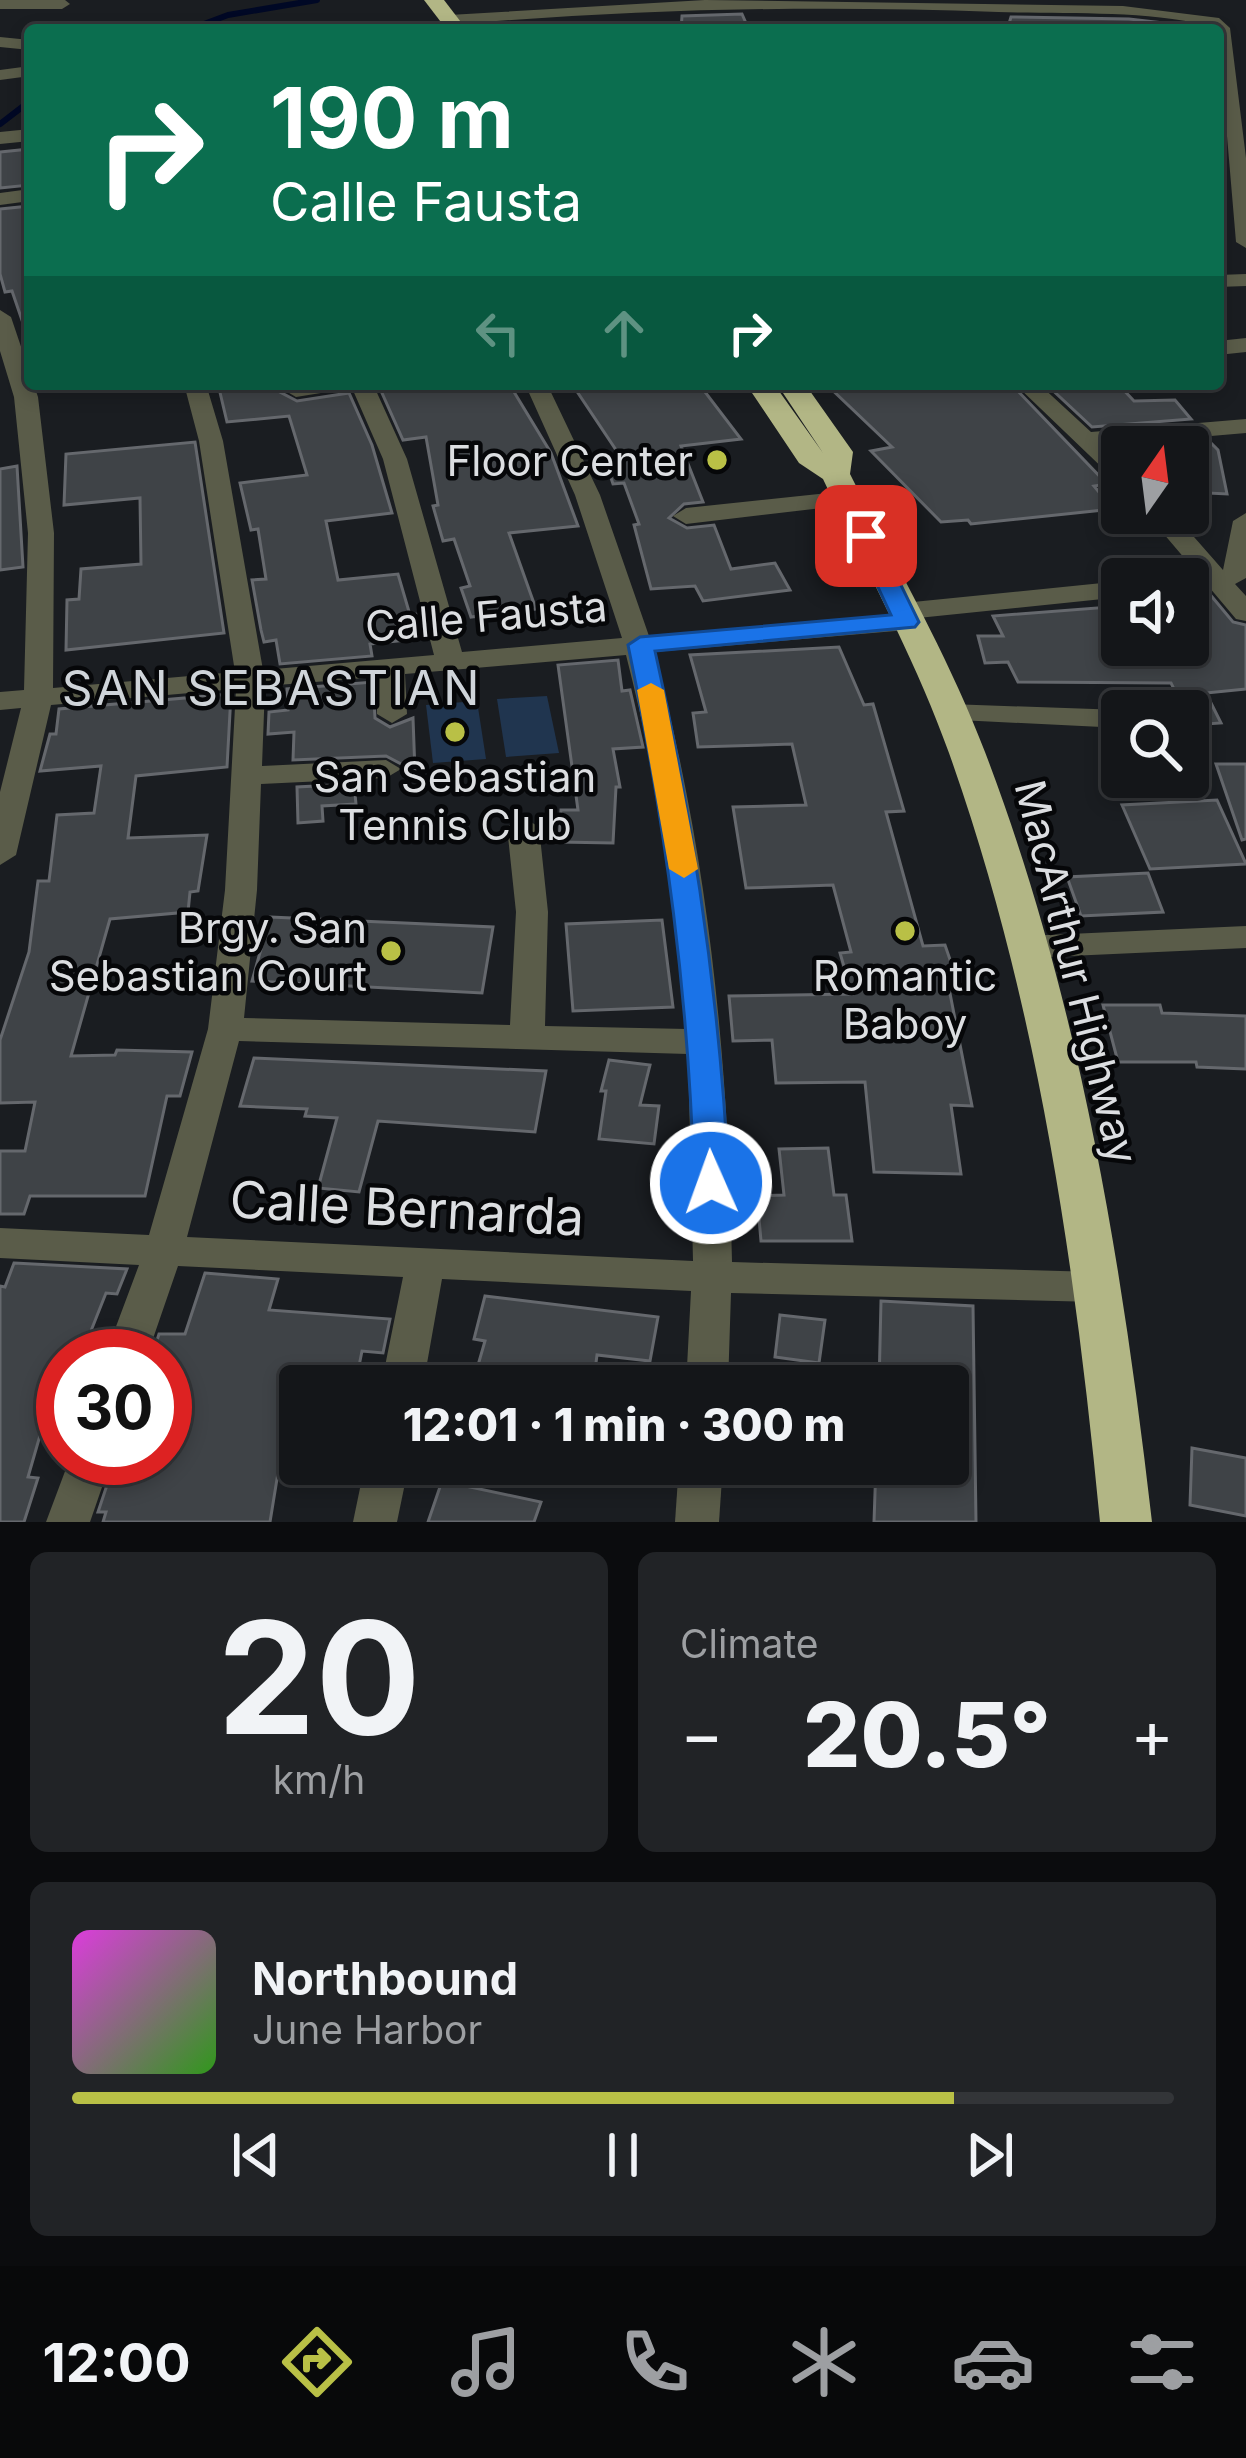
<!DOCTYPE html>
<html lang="en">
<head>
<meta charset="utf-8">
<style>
	body { margin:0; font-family:Inter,sans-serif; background:#212326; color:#f1f3f6; height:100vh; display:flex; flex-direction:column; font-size:45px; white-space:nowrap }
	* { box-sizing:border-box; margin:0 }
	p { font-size:39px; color:#9d9fa2 }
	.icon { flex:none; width:66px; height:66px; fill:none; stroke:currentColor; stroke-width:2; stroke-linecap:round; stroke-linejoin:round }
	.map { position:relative; height:1522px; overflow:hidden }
	.panel { display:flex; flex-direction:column; gap:30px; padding:30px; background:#0b0c0e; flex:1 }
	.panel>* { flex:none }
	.top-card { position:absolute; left:24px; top:24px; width:1200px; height:366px; border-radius:12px; box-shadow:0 6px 18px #0003,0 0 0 3px #333538; background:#0b6e4f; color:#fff; overflow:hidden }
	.needle { width:78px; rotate:14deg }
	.fabs { position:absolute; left:1101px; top:426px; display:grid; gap:24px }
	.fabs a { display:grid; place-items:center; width:108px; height:108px; border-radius:12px; background:#141619; box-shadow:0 6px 18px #0003,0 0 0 3px #333538; font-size:60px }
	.speed { position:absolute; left:36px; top:1329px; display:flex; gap:24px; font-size:60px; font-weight:700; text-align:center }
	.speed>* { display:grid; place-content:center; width:156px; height:156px; border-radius:50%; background:#141619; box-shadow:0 6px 18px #0003,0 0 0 3px #333538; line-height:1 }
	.speed .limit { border:18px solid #d22; background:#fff; color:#111 }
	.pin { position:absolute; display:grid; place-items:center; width:102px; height:102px; color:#fff; margin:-51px; border-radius:24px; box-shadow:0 6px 18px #0006 }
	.me { position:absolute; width:132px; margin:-66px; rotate:358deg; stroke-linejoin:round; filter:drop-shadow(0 0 9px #0008) }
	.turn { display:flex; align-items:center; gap:42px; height:252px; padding:0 48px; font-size:54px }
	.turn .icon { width:156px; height:156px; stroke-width:2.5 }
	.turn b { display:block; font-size:84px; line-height:102px }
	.lanes { display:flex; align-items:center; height:114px; padding:0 48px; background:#0003; justify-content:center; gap:60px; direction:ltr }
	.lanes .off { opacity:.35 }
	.big { font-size:90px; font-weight:800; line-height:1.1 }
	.panel .card { flex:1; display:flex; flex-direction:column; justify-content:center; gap:18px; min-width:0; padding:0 42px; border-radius:18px; background:#212326 }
	.panel .dial { align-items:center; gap:0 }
	.dial b { font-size:156px; line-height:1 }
	.song { display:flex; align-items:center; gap:36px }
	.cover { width:144px; height:144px; border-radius:18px; background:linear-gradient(135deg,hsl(300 70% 55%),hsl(110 70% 35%)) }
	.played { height:12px; border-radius:6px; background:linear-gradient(90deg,#b9c046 80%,#333538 80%) }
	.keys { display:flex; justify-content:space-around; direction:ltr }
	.heat { display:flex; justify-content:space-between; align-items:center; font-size:66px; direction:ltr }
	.panel .tiles { flex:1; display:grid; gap:30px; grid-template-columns:1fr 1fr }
	.card:last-child { grid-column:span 2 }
	.trip { position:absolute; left:279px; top:1365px; width:690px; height:120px; border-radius:12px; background:#141619; box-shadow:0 6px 18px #0003,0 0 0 3px #333538; font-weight:800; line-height:120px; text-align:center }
	.menu { display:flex; height:192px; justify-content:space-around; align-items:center; background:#08090a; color:#9d9fa2 }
	.menu .icon { width:84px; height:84px }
	.menu .selected { color:#b9c046 }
	.menu b { font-size:54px; color:#f1f3f6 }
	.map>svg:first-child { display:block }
	.green { fill:#20354f }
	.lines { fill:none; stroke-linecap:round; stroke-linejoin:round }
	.stream { stroke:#000825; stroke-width:6 }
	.building { fill:#3f4347; stroke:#65686d; stroke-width:3 }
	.minor { fill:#5a5c49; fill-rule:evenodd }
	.highway { fill:#b2b685; fill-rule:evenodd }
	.route { fill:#1a73e8; stroke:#114b97; stroke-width:3 }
	.slow { fill:#f59e0b }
	.poi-dot { fill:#b9c046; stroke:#060709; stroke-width:4.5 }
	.labels { text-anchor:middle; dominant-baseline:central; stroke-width:9; stroke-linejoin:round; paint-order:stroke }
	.poi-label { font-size:42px; fill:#dcdee1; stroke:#060709; text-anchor:end }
	.street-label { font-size:42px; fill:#dcdee1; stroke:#060709 }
	.quarter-label { font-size:48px; letter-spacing:3px; fill:#cfd4d9; stroke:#060709 }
	.near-street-label { font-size:51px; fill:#dcdee1; stroke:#060709 }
</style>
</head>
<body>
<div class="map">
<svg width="1246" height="1522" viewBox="0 0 1246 1522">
	<rect width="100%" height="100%" fill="#1a1d21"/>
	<g class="green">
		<path d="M547,696l12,57 -53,4 -9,-58z"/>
		<path d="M477,701l9,58 -53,4 -7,-58z"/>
	</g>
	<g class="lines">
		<g class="stream">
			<path d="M188,30l40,-15 89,-15"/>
			<path d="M0,124l30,-23"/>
		</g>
	</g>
	<g class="building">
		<path d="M742,14l7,16h-68l1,-14z"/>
		<path d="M1011,17l118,2 52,6 9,5h-183z"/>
		<path d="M30,149v36l-30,3v-36z"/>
		<path d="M30,206v125l-4,1 -14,-41 -7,1 -5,-18v-65z"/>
		<path d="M218,384h66l-4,8 17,9 52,-8 23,52 20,68 -66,8 12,59 60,-6 12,41 9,-1 6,24 -55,6 2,12 -92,8 -4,-24 -12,2 -3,-12 -9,-50 14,-1 -8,-50 -7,1 -11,-47 67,-8 -18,-59 -62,6z"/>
		<path d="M378,384l133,3 40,66 27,73 -69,7 27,76 -65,8 -10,-29 9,-2 -16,-47 -11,2 -10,-35 5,-1 -12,-68 -23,3z"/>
		<path d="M572,384h46l3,4 78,-4 42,55 -60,7 22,56 -19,2 -15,14 18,10 27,-3 17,44 44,-6 15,27 -87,11 -8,-15 -44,3 -17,-64 5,-1 -15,-41 -11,1 -9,-27 16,-1z"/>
		<path d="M826,384h185l96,100 -13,2 19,23 -142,15 -3,-4 -27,2 -70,-71 21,-4z"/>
		<path d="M1046,384h72l16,17 41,-1 16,19 -99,8z"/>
		<path d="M1209,441l9,9 9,44 -39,-2v-45l-46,-1z"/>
		<path d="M195,442l29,191 -158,17 1,-50 12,-1 2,-30 60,-5 -1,-66 -76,7 2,-51z"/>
		<path d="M17,466l6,101 -23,3v-101z"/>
		<path d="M1208,592l25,30 13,3v64l-40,4 15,30 -29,2 -21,-42 -153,-1 -10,-20 -23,1 -7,-27h25l-10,-20 129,-10v39h66v-51z"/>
		<path d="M839,647l25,58 9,-1 31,107 -18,1 37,134 22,-1 11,32 -9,1 25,128 -21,-1 10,69 -87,-2 -9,-90 -89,1 -4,-43 -39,1 -4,-45 123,-2 -12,-41 11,-1 -18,-67 -87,3 -13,-81 73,-2 -14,-61 -94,3 -5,-34 13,-1 -16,-57z"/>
		<path d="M618,660l4,31 8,-1 13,57 -30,2 7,38h-4l-3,56 -54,-1 2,-32h17l-20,-145z"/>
		<path d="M373,682l2,36 15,9 23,-9 2,54h-11l-1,-7 -17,-9 -93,4 1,-28 -26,2 1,-22 19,-2 -1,-21z"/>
		<path d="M231,694l-4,73 -91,9 -8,62 79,-3 -9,56 -8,1 -2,20 -78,7 -39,137 44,-1 2,-5 75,2 -12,44h-13l-22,100h-115l-6,18h-24v-63h25l10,-49 -35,1v-63l29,-88 9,-71h11l8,-66 37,-2 7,-47 -61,5 10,-37h6l3,-25z"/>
		<path d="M1216,764h30v75l-4,1z"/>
		<path d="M354,784l2,20 -34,2 1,15 -25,2 -1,-36z"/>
		<path d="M1217,800l29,64 -96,5 -28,-64z"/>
		<path d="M1148,873l15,39 -82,4 -14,-39z"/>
		<path d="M270,917l223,10 -11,66 -230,-12z"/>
		<path d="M662,920l11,87 -100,4 -7,-87z"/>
		<path d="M1103,1005h57l2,8 84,3v53l-49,-2 -1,-5h-78z"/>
		<path d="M254,1058l292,13 -11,61 -157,-11 -19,71 -41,-4 19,-70 -32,-2 2,-7 -67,-3z"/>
		<path d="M609,1060l41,5 -10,40 19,1 -5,38 -55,-5 7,-48h-5z"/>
		<path d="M828,1148l6,47h12l6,46h-91l-4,-45 27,-1 -5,-46z"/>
		<path d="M14,1263l113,6 -10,25 -11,-1 -25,63h-18l-35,121 10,1 -14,44h-24v-236l5,1z"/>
		<path d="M205,1273l73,6 -9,31 121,9 -7,34 -21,-2 -7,35h-55v57l-17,-1 -13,80h-167l3,-10h-8l18,-54 49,2v-104h-13l7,-22h26z"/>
		<path d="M485,1296l173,21 -8,44 -53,-6 -4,31h-121l13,-45 -11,-2z"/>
		<path d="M881,1301l92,5 3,216h-102l2,-58h72v-78h-69z"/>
		<path d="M780,1315l45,5 -6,43 -44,-6z"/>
		<path d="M1192,1448l54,10v58l-56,-11z"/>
		<path d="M442,1481l99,21 -7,20h-106z"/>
	</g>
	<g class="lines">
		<g class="minor">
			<path d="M0,0h65l5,4 -8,5h-62z"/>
			<path d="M705,0l418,6 96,12 11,10 16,130v90l-10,-6 -18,-212 -10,-5c-69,-15 -141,-11 -210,-13 -184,-7 -366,-3 -549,13l-8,-5 8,-5z"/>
			<path d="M0,37l30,3v10l-30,-3z"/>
			<path d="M30,66v10l-30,4v-10z"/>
			<path d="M30,129v12l-30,3v-12z"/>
			<path d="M30,189v12l-30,4v-12z"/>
			<path d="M1246,274v12l-28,1v-12z"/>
			<path d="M0,310l11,7 27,80 16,136 -1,155 182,-16 -36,-231 -15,-57h22l17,57 40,229 171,-15 -51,-196 -31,-71 -56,9 -12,-7 8,-6h81l34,75 55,193 160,-14 -47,-143 -50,-111h22l53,111 49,141 243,-21 1,-10 10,-2 219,-22v16l-204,21 -1,10 -10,2 -253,22c54,202 74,402 78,610l365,10 14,4 6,11 -6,11 -14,4 -366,-9 -3,93h-42l5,-95 -249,-12 -19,107h-42l22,-109 -225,-11 -31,90h-42l34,-91 -139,-7v-30l149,7 59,-206 17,-139 11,-201 -185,16 -35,150 -16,10v-73l21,-84 -21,2v-18l24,-2 4,-157 -14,-136 -14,-46zM626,655c31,122 54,248 61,374l-142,-3 3,-114 -9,-85 -16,-10 -16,10 9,85 -6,113 -266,-7 13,-128 4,-106 125,-6 15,-9 -15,-9 -124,6 3,-80 112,-9v37l15,9 15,-9 -2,-40zM239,1041l449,13 5,207 -506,-24z"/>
			<path d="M1246,338v14l-28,3v-14z"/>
			<path d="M1015,384h24l52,48 155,-13v14l-140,12 16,15v20l-9,-2z"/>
			<path d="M847,491l9,3 4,5 -4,5 -170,20 -13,-8 13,-8z"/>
			<path d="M1146,513h27l50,57 10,-49 13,-8v65l-11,6 11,12v25l-10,-2 -27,-32 -21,3v-11h-11l20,-6z"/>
			<path d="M949,704l173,6 3,1 -3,17 -183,-9 -5,-6 5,-6z"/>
			<path d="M1246,926v22l-221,10 -12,-3 -5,-8 5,-8 12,-3z"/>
			<path d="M70,1458h42l-22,64h-44z"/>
			<path d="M365,1464h44l-12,58h-44z"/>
			<path d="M679,1464h44l-4,58h-44z"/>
		</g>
		<g class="highway">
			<path d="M424,0h20l23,30h-20z"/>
			<path d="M746,384h28l49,69 -46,-69h28l48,68 -3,22c46,92 98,181 135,278 94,246 137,509 167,770h-52c-25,-260 -63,-522 -151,-769 -34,-95 -83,-183 -126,-274l-24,-16z"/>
		</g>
	</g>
	<path class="route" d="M866,529l11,7 42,86 -4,5 -260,24c40,177 65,351 74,532l-6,9 -12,4 -12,-4 -5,-9c-5,-185 -28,-357 -66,-538l12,-8 251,-22 -37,-79z"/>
	<path class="slow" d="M651,683l13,7 34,179 -14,9 -15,-9 -32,-179z"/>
	<g class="poi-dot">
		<circle cx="717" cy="460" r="12"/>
		<circle cx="455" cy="732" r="12"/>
		<circle cx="905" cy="931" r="12"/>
		<circle cx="391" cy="951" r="12"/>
	</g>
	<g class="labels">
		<g class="poi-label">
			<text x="693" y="460">Floor Center</text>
			<text x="455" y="776" text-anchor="middle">San Sebastian<tspan x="455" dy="48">Tennis Club</tspan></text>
			<text x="367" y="927">Brgy. San<tspan x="367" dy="48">Sebastian Court</tspan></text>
			<text x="905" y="975" text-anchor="middle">Romantic<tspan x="905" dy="48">Baboy</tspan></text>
		</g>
		<g class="street-label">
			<text transform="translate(486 616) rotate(-5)">Calle Fausta</text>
			<text transform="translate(1077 972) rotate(76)">MacArthur Highway</text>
		</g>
		<g class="quarter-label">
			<text x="272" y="687">SAN SEBASTIAN</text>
		</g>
		<g class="near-street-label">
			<text transform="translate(407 1208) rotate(3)">Calle Bernarda</text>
		</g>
	</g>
</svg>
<div class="fabs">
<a><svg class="needle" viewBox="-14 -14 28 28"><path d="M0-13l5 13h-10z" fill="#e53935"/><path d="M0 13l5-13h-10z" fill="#9d9fa2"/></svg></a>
<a><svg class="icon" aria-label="sound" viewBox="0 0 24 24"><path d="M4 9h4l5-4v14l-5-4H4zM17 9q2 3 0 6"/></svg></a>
<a><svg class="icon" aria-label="search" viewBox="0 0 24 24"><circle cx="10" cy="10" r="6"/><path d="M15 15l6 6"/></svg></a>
</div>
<div class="speed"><div class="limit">30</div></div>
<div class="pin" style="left:866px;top:536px;background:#d93025"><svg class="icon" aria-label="arrive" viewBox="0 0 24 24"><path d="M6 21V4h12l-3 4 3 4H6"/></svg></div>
<svg class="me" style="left:711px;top:1183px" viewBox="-20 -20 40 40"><circle r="17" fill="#1a73e8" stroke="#fff" stroke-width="3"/><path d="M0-11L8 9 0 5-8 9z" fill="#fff"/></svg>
<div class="trip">12:01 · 1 min · 300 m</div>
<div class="top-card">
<div class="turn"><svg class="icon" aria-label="right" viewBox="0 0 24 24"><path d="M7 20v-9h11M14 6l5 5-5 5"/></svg><div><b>190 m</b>Calle Fausta</div></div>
<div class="lanes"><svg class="icon off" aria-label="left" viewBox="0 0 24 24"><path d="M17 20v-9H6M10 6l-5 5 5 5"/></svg><svg class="icon off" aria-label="ahead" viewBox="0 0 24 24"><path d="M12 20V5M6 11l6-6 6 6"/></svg><svg class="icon" aria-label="right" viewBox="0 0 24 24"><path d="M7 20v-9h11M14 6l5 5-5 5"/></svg></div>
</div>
</div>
<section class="panel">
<div class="tiles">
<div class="card dial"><b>20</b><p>km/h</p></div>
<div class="card"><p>Climate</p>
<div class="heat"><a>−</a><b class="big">20.5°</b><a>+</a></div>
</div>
<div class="card">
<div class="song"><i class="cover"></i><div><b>Northbound</b><p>June Harbor</p></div></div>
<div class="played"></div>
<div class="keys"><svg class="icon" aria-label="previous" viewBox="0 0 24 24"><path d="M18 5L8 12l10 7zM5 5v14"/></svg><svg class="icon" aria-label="pause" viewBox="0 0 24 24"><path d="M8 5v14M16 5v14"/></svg><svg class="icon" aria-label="next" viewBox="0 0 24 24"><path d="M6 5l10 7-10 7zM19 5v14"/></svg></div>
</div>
</div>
</section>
<nav class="menu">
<b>12:00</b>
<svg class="icon selected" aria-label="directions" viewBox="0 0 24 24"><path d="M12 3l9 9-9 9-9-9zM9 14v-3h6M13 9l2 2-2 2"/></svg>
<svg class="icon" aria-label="music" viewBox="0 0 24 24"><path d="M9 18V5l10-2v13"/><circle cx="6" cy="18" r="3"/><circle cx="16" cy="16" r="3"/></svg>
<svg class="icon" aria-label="phone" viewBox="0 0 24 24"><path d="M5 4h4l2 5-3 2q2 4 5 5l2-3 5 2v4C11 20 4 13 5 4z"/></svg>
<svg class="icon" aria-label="climate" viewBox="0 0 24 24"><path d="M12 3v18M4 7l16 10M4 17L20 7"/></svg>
<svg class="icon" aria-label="car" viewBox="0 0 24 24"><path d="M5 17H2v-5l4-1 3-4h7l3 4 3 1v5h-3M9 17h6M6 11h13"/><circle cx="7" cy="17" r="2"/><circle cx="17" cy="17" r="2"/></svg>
<svg class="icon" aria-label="filters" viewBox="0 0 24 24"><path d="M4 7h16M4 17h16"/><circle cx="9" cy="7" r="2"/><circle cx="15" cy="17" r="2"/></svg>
</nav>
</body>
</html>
